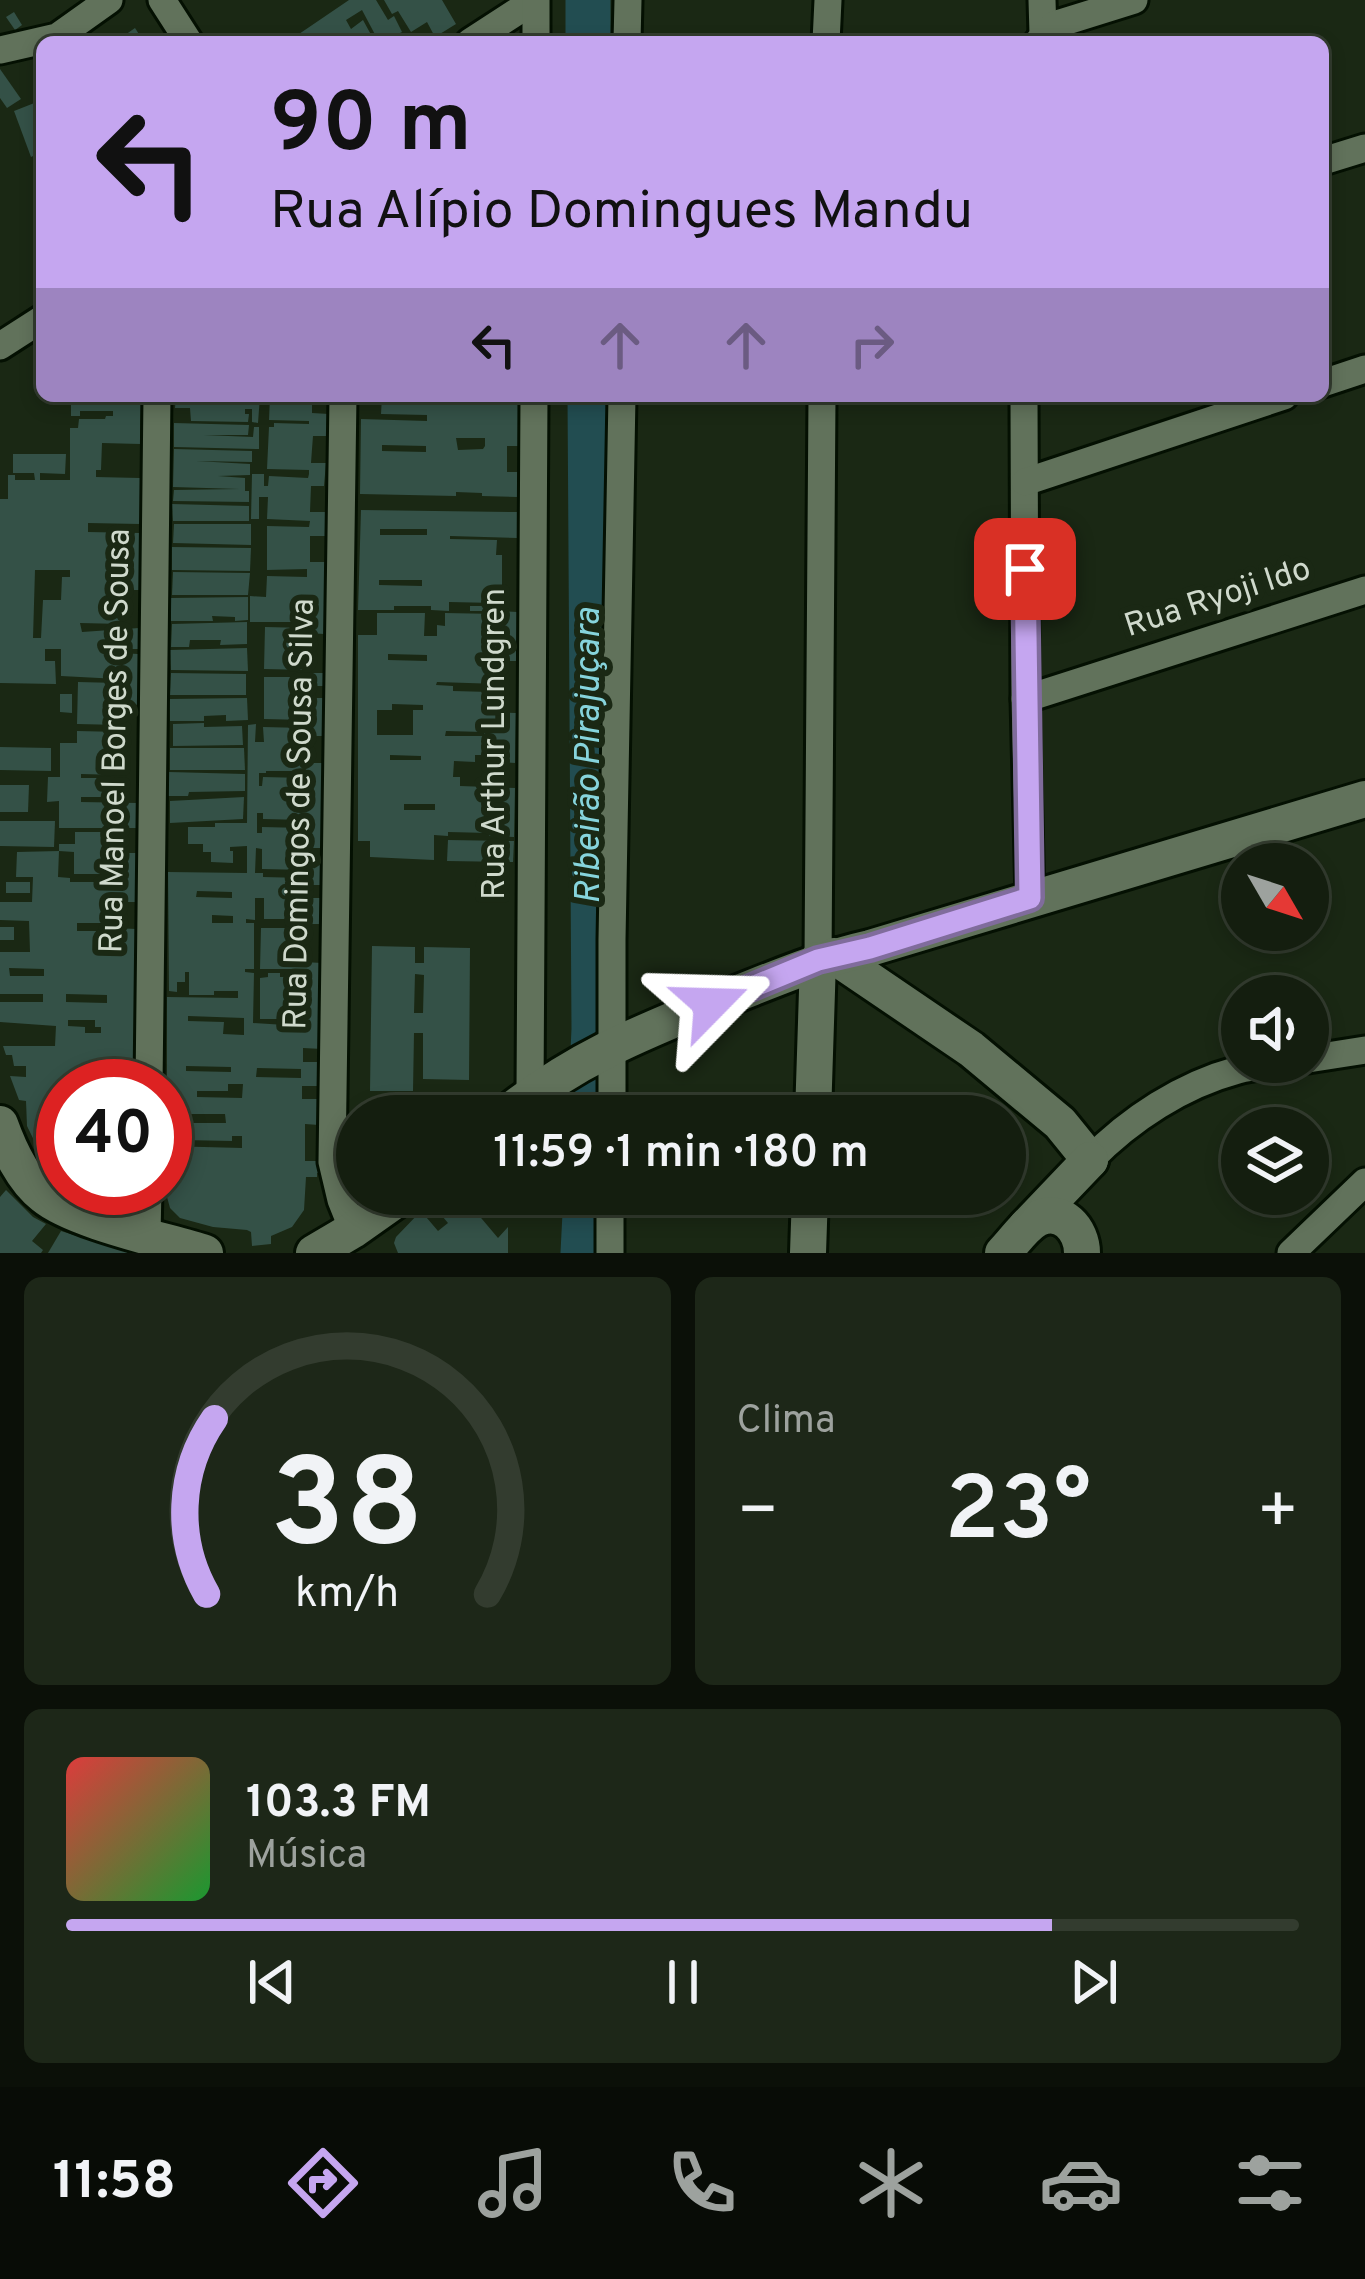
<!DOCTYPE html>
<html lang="pt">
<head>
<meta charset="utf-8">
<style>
	body { margin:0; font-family:Overpass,sans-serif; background:#1d2718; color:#f1f3f6; height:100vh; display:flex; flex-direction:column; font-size:45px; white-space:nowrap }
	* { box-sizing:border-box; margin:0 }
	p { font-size:39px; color:#9da29e }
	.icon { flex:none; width:66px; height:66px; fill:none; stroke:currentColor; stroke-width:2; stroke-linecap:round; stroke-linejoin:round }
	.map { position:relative; height:1253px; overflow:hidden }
	.details { display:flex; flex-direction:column; gap:24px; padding:24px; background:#0b1008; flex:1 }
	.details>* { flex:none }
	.guide { position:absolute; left:36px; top:36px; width:1293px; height:366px; border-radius:18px; box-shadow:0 6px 18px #0003,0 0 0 3px #333c2f; background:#c5a6f0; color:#111; overflow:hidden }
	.needle { width:78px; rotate:129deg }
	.buttons { position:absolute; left:1221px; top:843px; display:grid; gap:24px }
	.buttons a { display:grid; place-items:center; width:108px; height:108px; border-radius:50%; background:#141e0f; box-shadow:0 6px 18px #0003,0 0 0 3px #333c2f; font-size:60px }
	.speed { position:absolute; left:36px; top:1059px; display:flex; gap:24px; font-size:60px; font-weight:700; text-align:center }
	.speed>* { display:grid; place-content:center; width:156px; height:156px; border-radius:50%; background:#141e0f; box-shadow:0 6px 18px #0003,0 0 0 3px #333c2f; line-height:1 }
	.speed .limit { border:18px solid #d22; background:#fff; color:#111 }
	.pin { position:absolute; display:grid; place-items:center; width:102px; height:102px; color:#fff; margin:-51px; border-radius:24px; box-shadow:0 6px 18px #0006 }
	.me { position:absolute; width:132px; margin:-66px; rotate:68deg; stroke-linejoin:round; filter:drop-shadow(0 0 9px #0008) }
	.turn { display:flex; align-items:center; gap:42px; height:252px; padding:0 36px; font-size:54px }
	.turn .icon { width:156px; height:156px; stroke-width:2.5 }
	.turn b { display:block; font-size:84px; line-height:102px }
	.lanes { display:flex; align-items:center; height:114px; padding:0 36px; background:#0003; justify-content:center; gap:60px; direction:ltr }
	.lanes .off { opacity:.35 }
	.big { font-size:90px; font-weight:600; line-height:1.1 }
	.details .card { flex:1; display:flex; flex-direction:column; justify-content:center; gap:18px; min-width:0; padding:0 42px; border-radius:18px; background:#1d2718 }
	.details .dial { align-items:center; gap:0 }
	.dial svg { height:312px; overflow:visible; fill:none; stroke:#333c2f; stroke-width:7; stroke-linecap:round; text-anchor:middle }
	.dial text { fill:#f1f3f6; stroke:none }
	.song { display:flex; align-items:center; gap:36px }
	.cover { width:144px; height:144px; border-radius:18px; background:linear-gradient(135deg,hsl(0 70% 55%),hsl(130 70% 35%)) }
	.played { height:12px; border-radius:6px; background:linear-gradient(90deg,#c5a6f0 80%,#333c2f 80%) }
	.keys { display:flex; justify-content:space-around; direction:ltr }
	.heat { display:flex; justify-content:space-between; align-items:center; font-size:66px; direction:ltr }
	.details .tiles { flex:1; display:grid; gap:24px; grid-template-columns:1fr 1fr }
	.card:last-child { grid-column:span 2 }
	.trip { position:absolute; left:336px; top:1095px; width:690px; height:120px; border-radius:60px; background:#141e0f; box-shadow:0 6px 18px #0003,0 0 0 3px #333c2f; font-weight:600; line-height:120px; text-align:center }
	.tabs { display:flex; height:192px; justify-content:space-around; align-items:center; background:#080c06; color:#9da29e }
	.tabs .icon { width:84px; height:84px }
	.tabs .current { color:#c5a6f0 }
	.tabs b { font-size:54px; color:#f1f3f6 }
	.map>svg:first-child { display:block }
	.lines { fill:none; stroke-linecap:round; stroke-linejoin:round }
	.river { stroke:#224d51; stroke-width:45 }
	.building { fill:#345147; fill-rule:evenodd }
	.minor-casing { stroke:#041002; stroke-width:33 }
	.tertiary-casing { stroke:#041002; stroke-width:42 }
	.minor { stroke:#61725b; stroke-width:27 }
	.tertiary { stroke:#61725b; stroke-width:36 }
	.route-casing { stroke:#806c9c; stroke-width:30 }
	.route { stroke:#c5a6f0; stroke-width:21 }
	.labels { text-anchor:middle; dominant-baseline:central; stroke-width:12; stroke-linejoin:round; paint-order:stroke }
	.street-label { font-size:33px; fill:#cfd9cc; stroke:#1a2814 }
	.water-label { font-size:36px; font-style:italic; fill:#86d4dc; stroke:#1a2814 }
</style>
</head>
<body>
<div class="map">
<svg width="1365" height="1253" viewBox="0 0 1365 1253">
	<rect width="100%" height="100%" fill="#1a2814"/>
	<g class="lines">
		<g class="river">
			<path d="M588,0v42"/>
			<path d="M590,1116l4,-87 -4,-633"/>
			<path d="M583,1253l3,-59"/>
		</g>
	</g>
	<g class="building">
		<path d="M349,0h27l12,20 6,-4 8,16 -4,2 4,8h-23l-17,-32 -16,10 5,9 12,-9 12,22h-72l-4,-8z"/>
		<path d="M384,0h58l14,24 -21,13 -8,-15 -16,10 -13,-21 -6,3z"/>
		<path d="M14,12l8,13 -7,5 -9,-13z"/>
		<path d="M135,28l9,14h-29z"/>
		<path d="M0,69l21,30 -14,9 -7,-10z"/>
		<path d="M42,100v52l-11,5 -17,-46z"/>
		<path d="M71,396h70l-1,48 -38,-1 -1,27h-5v7l44,1v46l-52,-1v9l52,1 -1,57h-18l1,34 -42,-1 2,9 57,-4v21h-18v4l17,1v51l-17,-1 -1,21 -43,-1 1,-42 40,1v-4l-57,-3v-27h-16v12h10l1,23 -56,-1v-184h8v-24h7v5h20l-1,-7h-21v-19h53l-1,20 -25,-1v7h30v-52h8l1,-9h26l1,-3h7v-5h-33v5h-9zM35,570h35v7h-8l-1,23h-18l-2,38h-8z"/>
		<path d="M176,396l76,3v-3h8l-2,27 -6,-1v-13h-7v5h4l-1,8 -57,-1 -1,-13h-15z"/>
		<path d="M270,396h42v17l17,1v22h-16l-1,13 -1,14h15l-2,23h-13l-1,26h17v24h-17v26h17l-1,60 -2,12 -16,-1v37l-44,-1 1,-42 42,1v-6h-57v-26l16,1 1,-21 40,1v-8l-40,1v-44l42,1 1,-6 -43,-2 1,-22h-9v22h-8l1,-45h12v12h4l1,-10 39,2 1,-4v-4l-42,-1 2,-42h5v-4l35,1v-3l-40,-1z"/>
		<path d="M382,396h68v7h49l1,-7h19v50h-12v26h12l-1,25 -36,-1v-3l-26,-1v4l-96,-2 1,-75 66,2v-6l-46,-1zM456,438h29v8l-2,3 -25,1zM382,445l44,1v6l-44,-1z"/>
		<path d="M174,423l75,2 -1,10h-44l49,2 1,-10h5v22l-85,-2z"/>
		<path d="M174,449l78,2v11l-56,-1 54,3v11l-32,1 27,2v13h4v11l-76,-1 1,-11 65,-1 -66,-2z"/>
		<path d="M172,504l77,2v15h-76z"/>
		<path d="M361,510l156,2v26l-67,-2v3l47,1 -1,15h6v56l15,1v49h-18v23l-62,-2 -1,3 17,1v5l37,1v7h5l-1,13 22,1 -1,50 -32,-2v-6h-8v7l-21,-1 -1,16h7v9l55,2 -1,49 -25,-1v-3l-41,-1v4l-14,-1v25l-64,-3v-16h-12v-206h19v-22h48l-1,23h13v-11l8,1v-13l52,1v-3h-27v-5h25l1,-3 -47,-1v9l-18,-1v-4h-37v4h-36zM380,529h47v6h-47zM379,580h43v6l-43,-1zM388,654l39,1v6l-39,-1zM392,704l31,1v5h-10v25h-36v-25h15zM446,731l38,1v4h-39zM390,755l31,1v4h-31zM404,804h31v6h-31z"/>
		<path d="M174,524h77v21l-78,-2z"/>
		<path d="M172,547l79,1 -1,23 -78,-1z"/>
		<path d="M173,572l77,1 -2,22h-76z"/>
		<path d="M248,597v23l-13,1v-4l-23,-1 1,5h-42v-23z"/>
		<path d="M247,622v22l-27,1 1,-5h-31l-1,7h-18l1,-23z"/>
		<path d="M247,648l1,23 -77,-1 -1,-20z"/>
		<path d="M171,673l75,1v21h-76z"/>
		<path d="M305,673h20v13h-18v12h17v38h-18l1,27h15v11h3l-1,74h-19l1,10 18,1 1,16h-3l1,10h-18v13h19v26h-22v-5h-38v-21h-9v22l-9,-1v4h8v46h-9v3l9,1 -1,50 48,3v-7h-41v-41l8,-1v-4h12v4h22l1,-4v-4h-43l1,-41h44l-1,34 18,1v86l-19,-1v14h17v24h-18v13h18l-1,26 -14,-1v37h17v12h-5v4h-11l-2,33 -12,17 -21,9v8l-19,2 -1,-14 -4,-2 -34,-3 -33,-9 -10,-10 -3,-11 -2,-51 77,2v-12h-10v5l-49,-1v-5h-16v-138l71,1v-7h-24v4h-25v-23h-4v10h-8v10l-8,-1 -1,-119 79,1v-27l-17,1v4h3v12l-22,-1v-10h-8v-8h-15v-17h27v-4h32l1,-98 8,-1 -1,18h9l-1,-15 42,1 1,-4 -1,-4 -41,-1v-42h41zM266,771h39v3l-1,4 -41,-1 -1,9h-3v-13h7zM257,813h6v6l41,1v8l-42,-1v6h-5zM256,848l6,1v20l44,1v4h-2v4l-41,-1v-4h-8zM197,891l35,1v6l-36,-1zM212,915l21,1v7h-21zM188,1016l56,2v17l-21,-1 1,-12 -36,-1zM186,1066l45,1v5l-45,-1zM257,1068l44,1v9l-45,-1zM228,1084h15l-1,14 -45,-1v-6h31zM185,1114h40l1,9h-41z"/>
		<path d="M60,694h12v19l-12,-1z"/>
		<path d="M247,698l1,22 -22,1v-6l-22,1v5h-34l-1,-22z"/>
		<path d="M204,723v4l38,-1 1,19 -70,1v-22z"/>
		<path d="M77,731l44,1 -1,43 -39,-1v4h39v19h-39v5l57,1 -1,25h-78v-27l-12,1 1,-25h12v-34h17z"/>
		<path d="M0,747l51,1v23l-51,-1z"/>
		<path d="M170,748h74l1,22h-75z"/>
		<path d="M169,772l76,2v17l-56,1 -1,4h-20z"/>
		<path d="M0,785h29l-1,27h-28z"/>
		<path d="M244,797l-1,22 -73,4v-22z"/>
		<path d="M0,821h55l-1,26 -54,-1z"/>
		<path d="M75,832h44v21h18v49h-20v21h-40v8h38v-3l21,1 -2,157h-71v7h-7v8h7v70h-14l-22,-45 -1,-25 -7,-1 -9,-24 16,1v-11h-12l-2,-11h-6l-3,-9h52l1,-20 -56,-4v-20h43v-8h-43v-42h30l-1,-31 -29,-1v-18h32l1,-25h-17l1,-25 42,-1 -1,26 12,1v4h41v-4h-9v-4h-28v-22l-15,-1v-7h16zM9,968l35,1v7h-34zM66,994l41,1v8l-41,-1zM68,1020h27v7h6v6h-16v-6l-17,-1zM82,1069l29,1 -1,7h-28z"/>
		<path d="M448,840l66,1 -1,21 -66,-1z"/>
		<rect x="6" y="882" width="24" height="11"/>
		<rect x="0" y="927" width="14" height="13"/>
		<path d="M372,946l43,1v16h9v-16l46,1 -1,132 -46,-1v-46h-9l-1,58h-43zM415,974l9,1 -1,38h-9z"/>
		<path d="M97,1188h33l-1,7 -8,6 -24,-7z"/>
		<path d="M6,1190l27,27 13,7 -14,17 11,9 -2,3h-41v-56z"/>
		<path d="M444,1194h23l7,9 -3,3 27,32 10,-11v26h-110l-4,-10 2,-6 25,-26 17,20 10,-8 -17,-20z"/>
		<path d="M61,1231l68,21v1h-81z"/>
	</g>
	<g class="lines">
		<defs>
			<g id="minor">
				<path d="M162,0l27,42"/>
				<path d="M1042,0l1,34"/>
				<path d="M470,42l65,-42"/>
				<path d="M536,42v-42"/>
				<path d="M627,42l1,-42"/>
				<path d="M826,42l2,-42"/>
				<path d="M1038,42l16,-17 80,-25"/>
				<path d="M0,50l57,-13 52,-37"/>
				<path d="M1323,161l42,-13"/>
				<path d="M0,346l42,-27"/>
				<path d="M1323,383l42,-14"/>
				<path d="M343,396l-11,766 9,38 12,30"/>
				<path d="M1024,396l1,303 5,199"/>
				<path d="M1025,482l259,-86"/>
				<path d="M1025,699l340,-109"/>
				<path d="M818,960l4,-564"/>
				<path d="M1308,1059l57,-9"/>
				<path d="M149,1086l8,-690"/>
				<path d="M530,1093l4,-697"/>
				<path d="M612,1116v-176l10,-544"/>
				<path d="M1090,1160c40,-41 92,-75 148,-90 15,-4 32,-5 48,-8"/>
				<path d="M147,1235l1,-47"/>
				<path d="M610,1253v-59"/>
				<path d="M1291,1253l74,-71"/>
			</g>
			<g id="tertiary">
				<path d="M834,956l137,93 89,74 30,37"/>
				<path d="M504,1116c73,-59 141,-85 227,-120 46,-18 90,-37 139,-48l495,-149"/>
				<path d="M813,1116l5,-156"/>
				<path d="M0,1124c9,25 22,55 44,72 30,25 120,44 161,57"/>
				<path d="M1026,1227l64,-67"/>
				<path d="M314,1253l39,-23 51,-36"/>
				<path d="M808,1253l2,-59"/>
				<path d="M1003,1253c11,-11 21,-27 34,-34 25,-13 45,11 45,34"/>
			</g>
		</defs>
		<use href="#minor" class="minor-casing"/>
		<use href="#tertiary" class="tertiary-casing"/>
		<use href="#minor" class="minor"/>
		<use href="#tertiary" class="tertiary"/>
	</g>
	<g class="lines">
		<defs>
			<path id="route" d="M711,1004l107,-44 52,-12 160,-50 -5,-329"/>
		</defs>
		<use href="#route" class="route-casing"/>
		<use href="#route" class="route"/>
	</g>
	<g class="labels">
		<g class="street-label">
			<text transform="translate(1218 599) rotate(-18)">Rua Ryoji Ido</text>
			<text transform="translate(117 741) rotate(-89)">Rua Manoel Borges de Sousa</text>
			<text transform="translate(496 744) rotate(-90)">Rua Arthur Lundgren</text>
			<text transform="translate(301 814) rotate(-89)">Rua Domingos de Sousa Silva</text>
		</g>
		<g class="water-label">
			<text transform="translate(590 756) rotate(-90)">Ribeirão Pirajuçara</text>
		</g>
	</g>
</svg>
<div class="buttons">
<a><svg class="needle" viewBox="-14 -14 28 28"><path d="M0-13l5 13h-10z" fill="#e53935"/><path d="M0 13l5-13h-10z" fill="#9da29e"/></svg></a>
<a><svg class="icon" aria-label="sound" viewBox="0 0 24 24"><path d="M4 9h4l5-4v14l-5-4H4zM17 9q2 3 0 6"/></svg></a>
<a><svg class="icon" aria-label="layers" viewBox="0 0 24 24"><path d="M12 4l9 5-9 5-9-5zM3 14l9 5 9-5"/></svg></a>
</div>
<div class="speed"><div class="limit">40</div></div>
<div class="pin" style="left:1025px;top:569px;background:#d93025"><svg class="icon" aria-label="arrive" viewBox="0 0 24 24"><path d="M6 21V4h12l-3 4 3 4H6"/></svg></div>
<svg class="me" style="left:711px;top:1004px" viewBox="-20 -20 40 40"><path d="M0-17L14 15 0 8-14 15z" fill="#c5a6f0" stroke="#fff" stroke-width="4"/></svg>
<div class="trip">11:59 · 1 min · 180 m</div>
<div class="guide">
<div class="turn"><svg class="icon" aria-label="left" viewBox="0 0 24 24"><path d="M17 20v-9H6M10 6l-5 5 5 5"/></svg><div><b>90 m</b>Rua Alípio Domingues Mandu</div></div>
<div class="lanes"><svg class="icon" aria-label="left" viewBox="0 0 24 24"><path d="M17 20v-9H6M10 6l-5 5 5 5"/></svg><svg class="icon off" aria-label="ahead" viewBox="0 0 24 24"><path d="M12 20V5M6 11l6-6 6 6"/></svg><svg class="icon off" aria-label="ahead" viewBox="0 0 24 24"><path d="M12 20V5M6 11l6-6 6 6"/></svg><svg class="icon off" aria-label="right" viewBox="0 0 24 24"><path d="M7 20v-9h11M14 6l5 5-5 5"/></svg></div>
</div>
</div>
<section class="details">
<div class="tiles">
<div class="card dial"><svg viewBox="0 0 100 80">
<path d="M14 69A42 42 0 1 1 86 69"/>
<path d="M14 69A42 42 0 0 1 16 24" stroke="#c5a6f0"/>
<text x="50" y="56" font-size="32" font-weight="700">38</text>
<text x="50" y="72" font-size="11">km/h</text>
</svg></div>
<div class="card"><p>Clima</p>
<div class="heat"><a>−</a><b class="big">23°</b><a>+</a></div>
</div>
<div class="card">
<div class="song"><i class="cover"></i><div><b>103.3 FM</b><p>Música</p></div></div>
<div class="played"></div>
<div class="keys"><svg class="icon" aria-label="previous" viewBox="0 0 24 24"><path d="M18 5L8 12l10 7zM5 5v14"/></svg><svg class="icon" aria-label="pause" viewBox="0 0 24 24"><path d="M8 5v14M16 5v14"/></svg><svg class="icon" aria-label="next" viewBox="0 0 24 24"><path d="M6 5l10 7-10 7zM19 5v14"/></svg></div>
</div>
</div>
</section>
<nav class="tabs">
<b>11:58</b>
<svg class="icon current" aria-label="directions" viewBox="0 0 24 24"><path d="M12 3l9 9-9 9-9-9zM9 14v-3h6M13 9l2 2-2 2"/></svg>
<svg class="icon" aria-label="music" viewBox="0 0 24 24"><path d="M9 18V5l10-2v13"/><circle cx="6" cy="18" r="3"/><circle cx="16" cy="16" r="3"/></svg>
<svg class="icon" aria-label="phone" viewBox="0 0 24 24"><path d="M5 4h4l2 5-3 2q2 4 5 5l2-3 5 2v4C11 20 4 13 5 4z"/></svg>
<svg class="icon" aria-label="climate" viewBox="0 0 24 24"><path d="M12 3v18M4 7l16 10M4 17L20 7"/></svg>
<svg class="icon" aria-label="car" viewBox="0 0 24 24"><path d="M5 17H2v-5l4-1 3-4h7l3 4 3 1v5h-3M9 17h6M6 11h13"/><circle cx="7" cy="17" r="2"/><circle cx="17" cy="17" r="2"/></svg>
<svg class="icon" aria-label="filters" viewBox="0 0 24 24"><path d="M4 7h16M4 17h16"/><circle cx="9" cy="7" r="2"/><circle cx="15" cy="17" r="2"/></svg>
</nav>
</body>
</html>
